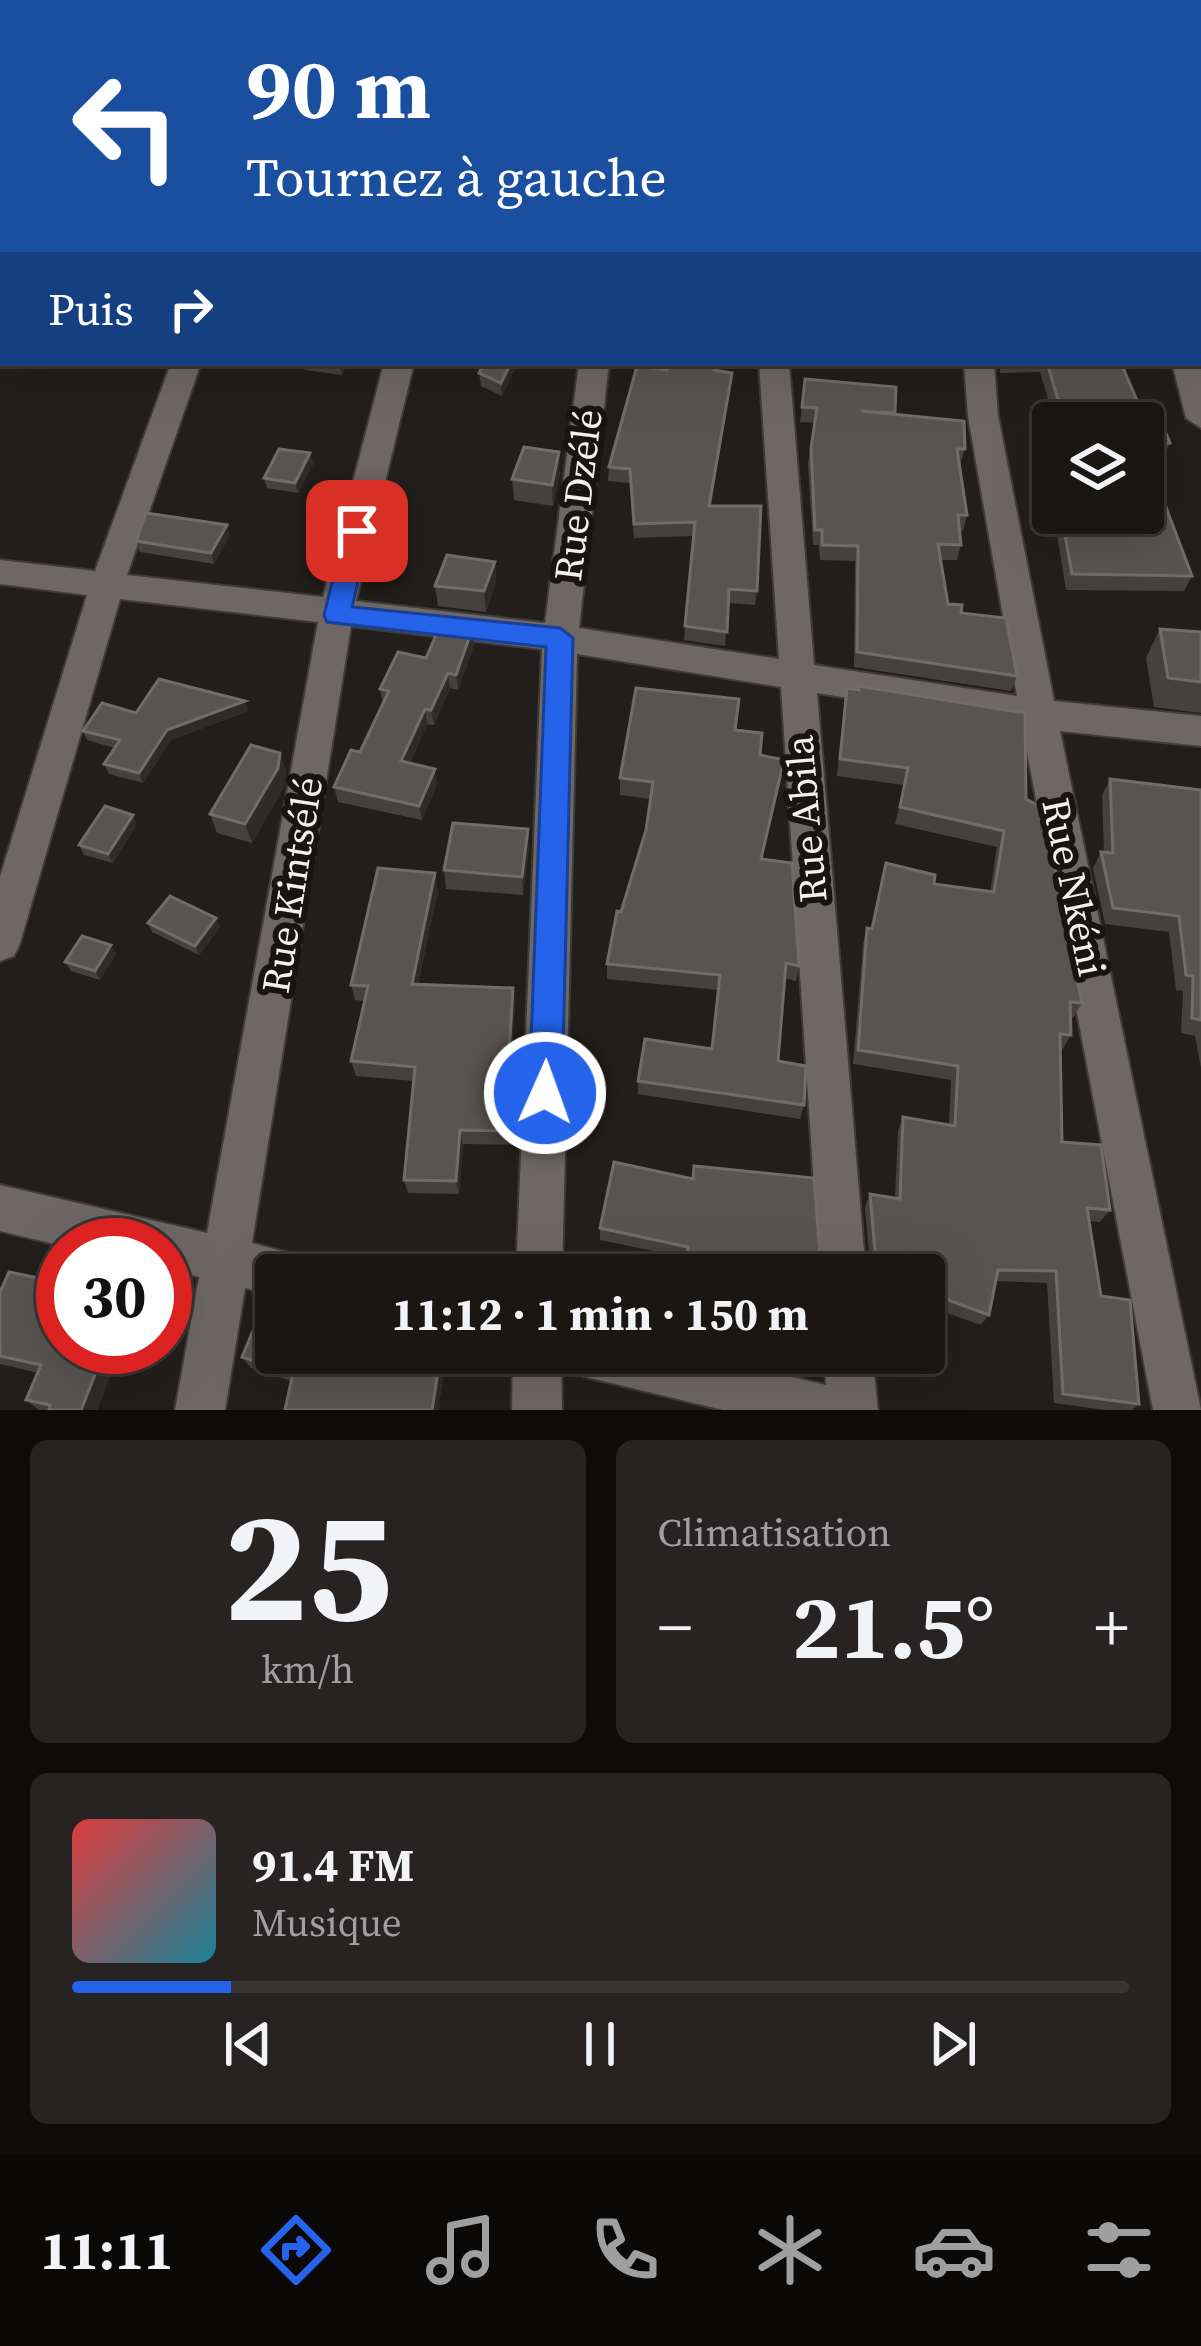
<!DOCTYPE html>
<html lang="fr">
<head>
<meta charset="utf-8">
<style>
	body { margin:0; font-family:"Source Serif 4",serif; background:#272322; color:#f1f3f6; height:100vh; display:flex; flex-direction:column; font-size:45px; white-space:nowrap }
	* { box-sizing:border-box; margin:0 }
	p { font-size:39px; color:#9f9fa0 }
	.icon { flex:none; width:66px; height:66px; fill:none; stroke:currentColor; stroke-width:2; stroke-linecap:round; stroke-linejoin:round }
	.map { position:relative; height:1410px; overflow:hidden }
	.drawer { display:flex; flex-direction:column; gap:30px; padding:30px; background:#0e0c0b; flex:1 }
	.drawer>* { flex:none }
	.hud { position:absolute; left:0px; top:0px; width:1203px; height:366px; box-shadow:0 12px 48px #0002,0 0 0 3px #383534; background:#1a4fa0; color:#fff; overflow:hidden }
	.fabs { position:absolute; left:1032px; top:402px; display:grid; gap:24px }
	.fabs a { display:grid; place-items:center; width:132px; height:132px; border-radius:12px; background:#1a1614; box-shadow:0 12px 48px #0002,0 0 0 3px #383534; font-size:60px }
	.speed { position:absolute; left:36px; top:1218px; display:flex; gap:24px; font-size:60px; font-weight:700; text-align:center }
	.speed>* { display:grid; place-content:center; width:156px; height:156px; border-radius:50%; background:#1a1614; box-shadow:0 12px 48px #0002,0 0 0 3px #383534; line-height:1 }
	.speed .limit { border:18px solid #d22; background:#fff; color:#111 }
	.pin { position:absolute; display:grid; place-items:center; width:102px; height:102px; color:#fff; margin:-51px; border-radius:24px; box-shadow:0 6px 18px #0006 }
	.me { position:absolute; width:132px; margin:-66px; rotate:2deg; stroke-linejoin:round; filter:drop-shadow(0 0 9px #0008) }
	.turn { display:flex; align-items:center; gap:42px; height:252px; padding:0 48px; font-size:54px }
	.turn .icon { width:156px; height:156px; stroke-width:2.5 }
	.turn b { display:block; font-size:84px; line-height:102px }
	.then { display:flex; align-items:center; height:114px; padding:0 48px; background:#0003; gap:24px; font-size:45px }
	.big { font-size:90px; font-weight:700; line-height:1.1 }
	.drawer .tile { flex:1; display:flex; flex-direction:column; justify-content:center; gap:18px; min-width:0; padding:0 42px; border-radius:18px; background:#272322 }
	.drawer .dial { align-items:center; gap:0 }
	.dial b { font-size:156px; line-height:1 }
	.song { display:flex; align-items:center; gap:36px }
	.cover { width:144px; height:144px; border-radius:18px; background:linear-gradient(135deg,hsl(0 70% 55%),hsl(190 70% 35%)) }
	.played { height:12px; border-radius:6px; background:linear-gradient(90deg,#2563eb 15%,#383534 15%) }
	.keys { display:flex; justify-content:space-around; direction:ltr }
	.heat { display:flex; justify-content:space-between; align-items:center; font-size:66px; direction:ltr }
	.drawer .tiles { flex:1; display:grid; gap:30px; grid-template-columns:1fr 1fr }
	.tile:last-child { grid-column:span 2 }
	.trip { position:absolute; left:255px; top:1254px; width:690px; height:120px; border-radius:12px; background:#1a1614; box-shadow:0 12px 48px #0002,0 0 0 3px #383534; font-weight:700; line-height:120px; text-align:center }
	.tab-bar { display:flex; height:192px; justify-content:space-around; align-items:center; background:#0a0908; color:#9f9fa0 }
	.tab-bar .icon { width:84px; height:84px }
	.tab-bar .on { color:#2563eb }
	.tab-bar b { font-size:54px; color:#f1f3f6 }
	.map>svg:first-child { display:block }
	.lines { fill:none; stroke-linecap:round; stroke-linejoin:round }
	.minor-casing { stroke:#3e3b39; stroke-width:4 }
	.minor { fill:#6d6865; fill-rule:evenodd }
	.wall { fill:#45413e }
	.shaded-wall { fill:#2f2b28 }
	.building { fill:#585451; stroke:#706c6a; stroke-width:3 }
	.route { fill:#2563eb; stroke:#184099; stroke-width:3 }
	.labels { text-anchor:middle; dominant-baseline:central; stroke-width:12; stroke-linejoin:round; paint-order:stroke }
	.street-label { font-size:39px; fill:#f3f0ee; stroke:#181412 }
</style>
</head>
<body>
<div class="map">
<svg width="1201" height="1410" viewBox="0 0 1201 1410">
	<rect width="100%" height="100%" fill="#221e1b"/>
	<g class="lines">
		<defs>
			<g id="minor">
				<rect x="462" y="0" width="22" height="3"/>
				<rect x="591" y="0" width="22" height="3"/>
				<rect x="736" y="0" width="22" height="3"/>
				<path d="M880,0h22l1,3h-22z"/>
				<path d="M1133,0h52l2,3h-52z"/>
				<rect x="1200" y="7" width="1" height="16"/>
				<rect x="1200" y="254" width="1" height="16"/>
				<path d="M0,341l3,22h6l-9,2z"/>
				<path d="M1201,362v66l-15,-10 -14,-55z"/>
				<path d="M171,363h30l-74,212 196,22 61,-234h30l-58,238 189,22 34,-260h30l-30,265 200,31 -20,-296h30l25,302 203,31 -49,-280 -4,-53h30l4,53 56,285 147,15v30l-141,-15 141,679h-48l-131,-684 -205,-33 49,582h-46l-39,-588 -204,-33 -15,621h-46l26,-626 -191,-23 -99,617 55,15 6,17h-37v20l-31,-7 -20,122h-50l24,-133 -34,-8v-24l-102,1 -63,-15v-46l207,48 111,-611 -198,-23 -100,344 -6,13 -14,5v-84l87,-282 -87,-11v-24l95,11z"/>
				<path d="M513,1353h48l1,57h-50z"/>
				<path d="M562,1353h127l137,32 -2,-32h48l6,57h-155l-137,-33 -17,-7z"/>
			</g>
		</defs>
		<use href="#minor" class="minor-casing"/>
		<use href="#minor" class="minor"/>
	</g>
	<g class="wall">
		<path d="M788,0h90l-2,3h-88z"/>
		<path d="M904,0h244l2,3h-244z"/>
		<path d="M3,26v127l-3,2 2,-50 -2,-1v-73z"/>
		<path d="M303,363h45l-6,12 -37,-5z"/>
		<path d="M518,363l-16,33 -21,-10 -2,-13z"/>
		<path d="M719,363l-2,8 15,2 -21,133 46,85 -2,14 -27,-2 -3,43 -41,-6 9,-104 -59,2 -4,-55 -22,-2 1,-14 58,-97z"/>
		<path d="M1000,363h121l21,49 28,31 -7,16h-8v2l6,33 31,82 -8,15 -118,-1 -12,-73 1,-4h88v-90h-88l-15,-51 -40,1z"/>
		<path d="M805,379l89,35 71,35 -5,16 7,50 -4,16 -4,-1 2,15 -4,15h-17l8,44 13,9 56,63 -6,15 -157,-24 1,-106 -35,-1 -1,-15h-6l-5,-82 7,-40 -15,-1z"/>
		<path d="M310,453l3,11 -15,29 -31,-5 -3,-10z"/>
		<path d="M560,473l-7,33 -39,-6 -2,-21z"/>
		<path d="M230,535l-16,29 -74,-12 -4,-11z"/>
		<path d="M495,562l1,20 -10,30 -48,-6 -3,-20z"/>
		<path d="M1160,629l41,3v81l-47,-6 -8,-49z"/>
		<path d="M472,630l2,15 -16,45 -8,-2 -16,37 -7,-1 -17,39 27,21 -15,36 -84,-18 -4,-15 26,-35 23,-48 -3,-15z"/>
		<path d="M847,688l179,111 56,204 -9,15h-3l1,17 -9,15h-2l2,92 48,68 -10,12 -11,-1 12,75 38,108 -7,6h-27l-51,-7 -7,-120 -51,-2 -7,34 -8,10 -40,-14v50l-7,9 -56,-7 -2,-10h48v-78h-214v-4l-24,-3 1,-10 -87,-18v-12l221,39 49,1 -5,-61 5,-13 25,4 3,-67 5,-14 46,8 2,-45 -98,-16 10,-120 4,-16 4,1 15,-66 48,21 56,8 7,-45 -102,-23 9,-39 -67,-9 7,-70z"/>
		<path d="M248,711l-77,29 -28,43 -34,-9 -5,-10 11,-16 -28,-8 -4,-9 53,-18z"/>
		<path d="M735,730l46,47 -19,82 37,107 -3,15 -11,-3 -7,83 26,44 -4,14 -162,-25v-13l74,-32 6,-59 -111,-11v-15l39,-134 4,-31 -30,-4v-17z"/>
		<path d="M280,753l6,19 -2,15 -32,56 -35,-10 -7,-19z"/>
		<path d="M1110,779l91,11v278l-6,-32 -14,-3 2,-42 -7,-1 -7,-58 -64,-8 -12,-56 8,-16h3l-2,-57z"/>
		<path d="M137,824l-24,39 -29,-8 -5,-10z"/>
		<path d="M529,848l-6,47 -77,-6 -2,-19z"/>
		<path d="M438,890l-20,94 95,4 2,15 -6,85h8l2,14 -2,43 -54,-1 -4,50 -51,-1 -4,-13 10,-99 -58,-5 -5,-15 13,-60 -9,-1 -4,-15z"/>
		<path d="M148,923l72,4 -21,28 -47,-23z"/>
		<path d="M116,954l-16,26 -29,-9 -6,-9z"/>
		<path d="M0,1292l121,55 -24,63h-58l-13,-10 12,-27 -38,-9z"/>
		<path d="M276,1353l169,10 -7,47h-153l6,-29 -40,-13 -9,-11z"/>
	</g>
	<g class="shaded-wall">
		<path d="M3,211v18l-3,3v-18z"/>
		<path d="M340,363h8l-6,12z"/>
		<path d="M511,363h7l-16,33 -1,-13z"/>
		<path d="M559,452l1,21 -7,33 -1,-21z"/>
		<path d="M310,453l3,11 -15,29 -3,-10z"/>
		<path d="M227,525l3,10 -16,29 -3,-11z"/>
		<path d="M495,562l1,20 -10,30 -2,-21z"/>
		<path d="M472,630l2,15 -16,45 -2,-15z"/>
		<path d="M448,673l2,15 -16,37 -3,-15z"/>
		<path d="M245,701l3,10 -77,29 -28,43 -4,-10 28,-43z"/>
		<path d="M425,709l2,15 -23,52 -3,-15z"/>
		<path d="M280,753l6,19 -2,15 -32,56 -7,-19z"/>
		<path d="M435,769l2,15 -15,36 -3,-14z"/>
		<path d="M133,815l4,9 -24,39 -5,-9z"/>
		<path d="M528,829l1,19 -6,47 -1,-18z"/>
		<path d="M435,873l3,17 -23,110 -3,-16z"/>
		<path d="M216,918l4,9 -21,28 -4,-9z"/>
		<path d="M111,945l5,9 -16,26 -5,-9z"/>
		<path d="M513,988l2,15 -7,99 -1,-14z"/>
		<path d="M517,1088l2,14 -2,43 -2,-14z"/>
		<path d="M460,1130l3,14 -4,50 -3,-13z"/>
		<path d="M106,1347h15l-24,63h-16z"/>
		<path d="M441,1353l4,10 -7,47h-6z"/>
	</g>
	<g class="building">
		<path d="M21,0h115l-3,3h-114z"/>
		<path d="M182,0h79l-2,3h-78z"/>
		<path d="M339,0h101l11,2 -113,1z"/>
		<path d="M530,0h39l-2,3h-39z"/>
		<rect x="832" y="0" width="32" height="3"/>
		<path d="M946,0h202l2,3h-204z"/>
		<path d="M3,26v66h-3v-61z"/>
		<path d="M3,100v41l-3,-1z"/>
		<path d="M1200,103l1,1v106h-1z"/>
		<rect x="1200" y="276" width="1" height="63"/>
		<path d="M484,363h27l-10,20 -22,-10z"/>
		<path d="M669,363h47l-2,7 18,3 -23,133h52l-4,85 -28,-2 -2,43 -42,-6 10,-104 -61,2 -4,-55 -21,-2 28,-101 30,4z"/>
		<path d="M1047,363h74l21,49h15l13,31h-15l3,9h-5l8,42 31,82 -120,-2 -11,-61h82v-90h-78z"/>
		<path d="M805,379l91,8 -1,26 -34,-2 103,10 1,28h-8l10,66h-9l3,30 -23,-1 10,60 14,1 -1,8 45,5 11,58 -160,-24 1,-106 -36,-1v-15h-7l-4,-82 6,-40 -15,-1z"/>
		<path d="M524,447l35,5 -7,33 -40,-6z"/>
		<path d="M279,449l31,4 -15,30 -31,-5z"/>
		<path d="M146,513l81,12 -16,28 -75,-12z"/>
		<path d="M447,555l48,7 -11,29 -49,-5z"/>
		<path d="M440,626l32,4 -16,45 -8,-2 -17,37 -6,-1 -24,52 34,8 -16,37 -85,-19 17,-37 9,2 29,-61 -9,-2 18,-37 28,6z"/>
		<path d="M1160,629l41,3v50l-33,-4z"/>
		<path d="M159,679l86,22 -78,29 -28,43 -35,-9 16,-24 -37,-9 19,-28 34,10z"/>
		<path d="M858,686l167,27 1,86 17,9 39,195 -12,-1 1,33 -11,-1 2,108 39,3 9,65 -23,-2 14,88 29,4 9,104 -76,-10 -7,-123 -58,-1 -9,45 -49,-18 1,64 -57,-8h40v-78h-212v-16l-24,-2v-10l-88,-19 14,-66 79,17 1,-13 120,12 7,89 50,1 5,-5 -6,-69 30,5 3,-82 52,9 3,-60 -100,-16 9,-122 5,1 14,-66 49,12 -1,9 60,8 10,-61 -104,-24 8,-39 -68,-9 7,-71 12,2z"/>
		<path d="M636,688l103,11 -4,31 27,3 -2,22 24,5 -23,99 31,4 7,103 -13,-3 -8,98 28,5 -2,39 -166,-24 7,-42 67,10 8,-74 -113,-11 10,-53 4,1 25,-82 7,-48 -33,-4z"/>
		<path d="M251,745l29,8 -2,15 -33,56 -35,-10z"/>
		<path d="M1110,779l91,11v230l-9,-2 1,-42 -7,-1 -7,-59 -66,-8 -12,-56 12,1z"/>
		<path d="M105,806l28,9 -25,39 -29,-9z"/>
		<path d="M453,823l75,6 -6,48 -78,-7z"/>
		<path d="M378,868l57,5 -23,111 101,4 -6,100h10l-2,43 -55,-1 -4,51 -52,-1 11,-113 -64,-6 17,-75 -17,-1z"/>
		<path d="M170,896l46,22 -21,28 -47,-23z"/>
		<path d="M82,936l29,9 -16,26 -30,-9z"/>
		<path d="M9,1272l54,11v64h43l-25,63h-32l1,-5 -24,-5 15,-35 -41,-9v-64z"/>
		<path d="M265,1302l11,4v47h165l-9,57h-147l8,-37 -51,-16z"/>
	</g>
	<path class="route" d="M357,522l13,9 -18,76 208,21 13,10 -11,455 -5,11 -12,5 -12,-5 -4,-11 17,-446 -219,-25 -3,-7 21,-84z"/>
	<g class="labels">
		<g class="street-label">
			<text transform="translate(578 495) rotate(-83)">Rue Dzélé</text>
			<text transform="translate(806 819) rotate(-95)">Rue Abila</text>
			<text transform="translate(292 885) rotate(-81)">Rue Kintsélé</text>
			<text transform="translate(1074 887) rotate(78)">Rue Nkéni</text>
		</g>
	</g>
</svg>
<div class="fabs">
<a><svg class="icon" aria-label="layers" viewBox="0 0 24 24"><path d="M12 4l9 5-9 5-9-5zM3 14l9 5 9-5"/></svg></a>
</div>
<div class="speed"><div class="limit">30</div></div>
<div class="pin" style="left:357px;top:531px;background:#d93025"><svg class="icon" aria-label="arrive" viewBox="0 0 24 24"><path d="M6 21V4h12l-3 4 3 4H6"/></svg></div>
<svg class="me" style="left:545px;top:1093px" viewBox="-20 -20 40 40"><circle r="17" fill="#2563eb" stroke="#fff" stroke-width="3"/><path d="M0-11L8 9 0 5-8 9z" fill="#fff"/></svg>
<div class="trip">11:12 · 1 min · 150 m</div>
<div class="hud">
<div class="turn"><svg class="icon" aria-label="left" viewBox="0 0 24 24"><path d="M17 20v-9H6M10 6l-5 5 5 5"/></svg><div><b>90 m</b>Tournez à gauche</div></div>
<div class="then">Puis<svg class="icon" aria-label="right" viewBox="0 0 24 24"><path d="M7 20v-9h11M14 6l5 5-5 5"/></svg></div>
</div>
</div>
<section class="drawer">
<div class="tiles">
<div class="tile dial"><b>25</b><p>km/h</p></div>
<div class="tile"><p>Climatisation</p>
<div class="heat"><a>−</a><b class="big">21.5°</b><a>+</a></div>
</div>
<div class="tile">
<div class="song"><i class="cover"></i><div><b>91.4 FM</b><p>Musique</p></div></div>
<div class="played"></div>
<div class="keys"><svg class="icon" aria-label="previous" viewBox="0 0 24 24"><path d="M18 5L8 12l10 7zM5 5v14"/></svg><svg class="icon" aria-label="pause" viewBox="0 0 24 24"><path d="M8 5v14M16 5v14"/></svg><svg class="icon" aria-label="next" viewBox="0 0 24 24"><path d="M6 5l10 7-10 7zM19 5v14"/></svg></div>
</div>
</div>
</section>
<nav class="tab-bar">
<b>11:11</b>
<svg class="icon on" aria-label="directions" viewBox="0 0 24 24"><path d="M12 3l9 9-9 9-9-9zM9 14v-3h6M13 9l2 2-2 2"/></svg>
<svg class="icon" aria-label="music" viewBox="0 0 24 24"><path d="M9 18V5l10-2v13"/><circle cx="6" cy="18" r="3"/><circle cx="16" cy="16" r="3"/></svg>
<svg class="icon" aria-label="phone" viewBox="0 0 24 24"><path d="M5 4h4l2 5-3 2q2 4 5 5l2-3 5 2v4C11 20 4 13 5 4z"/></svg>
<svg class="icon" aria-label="climate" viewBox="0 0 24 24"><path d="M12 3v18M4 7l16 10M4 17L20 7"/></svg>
<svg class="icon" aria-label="car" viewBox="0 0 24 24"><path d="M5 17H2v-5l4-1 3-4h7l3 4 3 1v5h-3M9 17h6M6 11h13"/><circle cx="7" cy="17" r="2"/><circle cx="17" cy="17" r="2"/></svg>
<svg class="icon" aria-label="filters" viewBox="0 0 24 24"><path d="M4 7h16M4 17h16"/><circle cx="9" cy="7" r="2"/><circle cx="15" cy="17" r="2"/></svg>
</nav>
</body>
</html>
